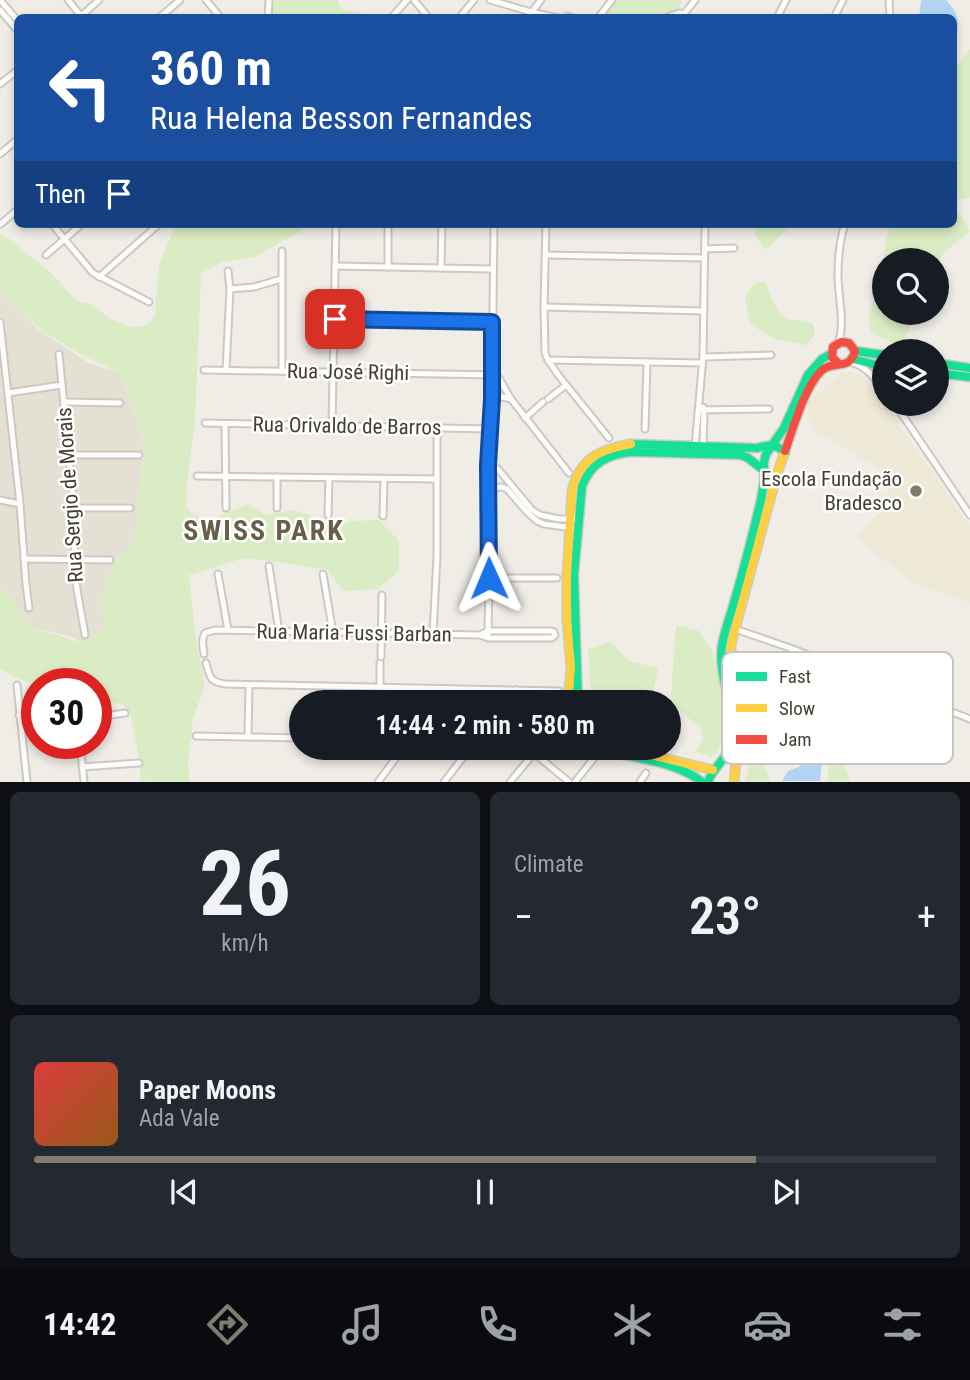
<!DOCTYPE html>
<html lang="en">
<head>
<meta charset="utf-8">
<style>
	body { margin:0; font-family:"Roboto Condensed",sans-serif; background:#242831; color:#f1f3f6; height:100vh; display:flex; flex-direction:column; font-size:26px; white-space:nowrap }
	* { box-sizing:border-box; margin:0 }
	p { font-size:23px; color:#9ea1a6 }
	.icon { flex:none; width:38px; height:38px; fill:none; stroke:currentColor; stroke-width:2; stroke-linecap:round; stroke-linejoin:round }
	.map { position:relative; height:782px; overflow:hidden }
	.sheet { display:flex; flex-direction:column; gap:10px; padding:10px; background:#0d0f14; flex:1 }
	.sheet>* { flex:none }
	.top-card { position:absolute; left:14px; top:14px; width:943px; height:214px; border-radius:10px; box-shadow:0 4px 10px #0003; background:#1a4fa0; color:#fff; overflow:hidden }
	.fabs { position:absolute; left:872px; top:248px; display:grid; gap:14px }
	.fabs a { display:grid; place-items:center; width:77px; height:77px; border-radius:50%; background:#171b24; box-shadow:0 4px 10px #0003; font-size:35px }
	.speed { position:absolute; left:21px; top:668px; display:flex; gap:14px; font-size:35px; font-weight:700; text-align:center }
	.speed>* { display:grid; place-content:center; width:91px; height:91px; border-radius:50%; background:#171b24; box-shadow:0 4px 10px #0003; line-height:1 }
	.speed .limit { border:10px solid #d22; background:#fff; color:#111 }
	.pin { position:absolute; display:grid; place-items:center; width:60px; height:60px; color:#fff; margin:-30px; border-radius:14px; box-shadow:0 4px 10px #0006 }
	.me { position:absolute; width:77px; margin:-38px; rotate:359deg; stroke-linejoin:round; filter:drop-shadow(0 0 5px #0008) }
	.turn { display:flex; align-items:center; gap:24px; height:147px; padding:0 21px; font-size:32px }
	.turn .icon { width:91px; height:91px; stroke-width:2.5 }
	.turn b { display:block; font-size:49px; line-height:60px }
	.then { display:flex; align-items:center; height:66px; padding:0 21px; background:#0003; gap:14px; font-size:26px }
	.big { font-size:52px; font-weight:600; line-height:1.1 }
	.sheet .widget { flex:1; display:flex; flex-direction:column; justify-content:center; gap:10px; min-width:0; padding:0 24px; border-radius:10px; background:#242831 }
	.sheet .dial { align-items:center; gap:0 }
	.dial b { font-size:91px; line-height:1 }
	.song { display:flex; align-items:center; gap:21px }
	.cover { width:84px; height:84px; border-radius:10px; background:linear-gradient(135deg,hsl(0 70% 55%),hsl(30 70% 35%)) }
	.played { height:7px; border-radius:4px; background:linear-gradient(90deg,#807c71 80%,#363941 80%) }
	.keys { display:flex; justify-content:space-around; direction:ltr }
	.heat { display:flex; justify-content:space-between; align-items:center; font-size:38px; direction:ltr }
	.sheet .tiles { flex:1; display:grid; gap:10px; grid-template-columns:1fr 1fr }
	.widget:last-child { grid-column:span 2 }
	.trip { position:absolute; left:289px; top:690px; width:392px; height:70px; border-radius:35px; background:#171b24; box-shadow:0 4px 10px #0003; font-weight:600; line-height:70px; text-align:center }
	.dock { display:flex; height:112px; justify-content:space-around; align-items:center; background:#090b0e; color:#9ea1a6 }
	.dock .icon { width:49px; height:49px }
	.dock .active { color:#807c71 }
	.dock b { font-size:32px; color:#f1f3f6 }
	.map>svg:first-child { display:block }
	.residential { fill:#e4e0d3 }
	.education { fill:#eee9d7 }
	.green { fill:#daecc3 }
	.water { fill:#b2d4f2 }
	.lines { fill:none; stroke-linecap:round; stroke-linejoin:round }
	.street-casing { stroke:#cbc9c2; stroke-width:9 }
	.fast-casing { stroke:#cfcbbc; stroke-width:11 }
	.slow-casing { stroke:#cfcbbc; stroke-width:11 }
	.jam-casing { stroke:#cfcbbc; stroke-width:11 }
	.street { stroke:#fdfcfb; stroke-width:5 }
	.fast { stroke:#16e098; stroke-width:8 }
	.slow { stroke:#ffcf43; stroke-width:8 }
	.jam { stroke:#f24e42; stroke-width:8 }
	.route-casing { stroke:#114b97; stroke-width:18 }
	.route { stroke:#1a73e8; stroke-width:12 }
	.poi-dot { fill:#807c71; stroke:#fff; stroke-width:2.5 }
	.labels { text-anchor:middle; dominant-baseline:central; stroke-width:5; stroke-linejoin:round; paint-order:stroke }
	.street-label { font-size:21px; fill:#453f32; stroke:#fff }
	.poi-label { font-size:21px; fill:#453f32; stroke:#fff; text-anchor:end }
	.district-label { font-size:28px; font-weight:bold; letter-spacing:2px; fill:#695e49; stroke:#fff }
	.key { fill:#fff; stroke:#c7c5c2; stroke-width:2 }
	.key-label { font-size:19px; fill:#453f32 }
</style>
</head>
<body>
<div class="map">
<svg width="970" height="782" viewBox="0 0 970 782">
	<rect width="100%" height="100%" fill="#efede6"/>
	<path class="residential" d="M0,290l39,40 50,33 32,11 23,70 -10,100 -19,18 -9,65 -22,16 -12,-6 -45,-11 -14,-27 -13,-13z"/>
	<path class="education" d="M842,372h10l11,4 15,19 92,132v76l-58,-21 -55,-44 33,-40 -7,-22 -8,-10 -59,-35 -8,-14v-14z"/>
	<g class="green">
		<path d="M269,0h69l3,9 36,8 -109,1z"/>
		<path d="M615,0h67l-4,10 -25,7 -46,1v-8z"/>
		<path d="M970,49v148l-4,2h-12v-128z"/>
		<path d="M954,213l6,2 10,16 -23,19 -11,13v-2h-52v52h31l-12,33 -23,-8 -9,-7 -3,-18 10,-22 8,-51 5,-16h63z"/>
		<path d="M179,224h134l-58,33 -35,5 -19,12 -6,147 -9,72 1,16 17,13 45,-18 15,11 30,-5 45,15 12,-4 28,-1 20,21v30l-21,18 -34,2 -18,-22 -82,-11 -55,17 7,66 9,45 -12,32 -5,42 2,22 -51,-1 2,-14 -11,-55 -8,-8 -14,-2 -12,-6v-12h-63l-19,-7 -14,-8v-83l13,13 14,27 56,17 23,-16 -5,-26 14,-39 19,-18 10,-100 -23,-70 -39,-19 -41,-25 -41,-40v-56l11,7 38,30 28,30 14,3 19,15 21,8 13,-1 8,-6 3,-7 4,-48 13,-31z"/>
		<path d="M754,224h35l-2,6 -21,20 -10,-13z"/>
		<path d="M765,281c7,15 10,36 28,39 9,1 14,-1 21,5v11l-9,10 -3,-2 -27,-5 -25,-15 -5,-26 8,-14z"/>
		<path d="M676,625l23,6 13,20 18,68 -4,20 -13,18 -17,-5 7,-13 -2,-12 -22,-16 -8,-14z"/>
		<path d="M610,642l20,19 28,7 -7,34h-56l-4,-10 -3,-43z"/>
		<path d="M855,744l-13,16 8,21h-23l3,-21z"/>
		<path d="M762,762l8,17 -1,2h-24l5,-17z"/>
	</g>
	<g class="water">
		<path d="M921,0h25c14,15 15,23 8,42v-24l-35,-1z"/>
		<path d="M808,666l49,18 6,6 -8,16 8,16 -1,10 -40,31 -2,18h-38l6,-10 13,-5c3,-43 30,-51 7,-100z"/>
	</g>
	<g class="lines">
		<defs>
			<g id="street">
				<path d="M0,0l18,21"/>
				<path d="M68,0l13,16"/>
				<path d="M206,0l15,18"/>
				<path d="M414,0l15,18"/>
				<path d="M490,0l41,12 27,6"/>
				<path d="M889,0l1,18"/>
				<path d="M0,10l18,21"/>
				<path d="M567,16l6,2"/>
				<path d="M79,18l20,-18"/>
				<path d="M159,18l21,-18"/>
				<path d="M268,18l1,-18"/>
				<path d="M391,18l16,-18"/>
				<path d="M459,18l15,-18"/>
				<path d="M527,18l14,-18"/>
				<path d="M598,18l14,-18"/>
				<path d="M665,18l14,-5 5,1"/>
				<path d="M681,18l14,-18"/>
				<path d="M777,18l9,-18"/>
				<path d="M834,18l9,-18"/>
				<path d="M0,84l18,-14"/>
				<path d="M0,154l18,-15"/>
				<path d="M1,224l17,-15"/>
				<path d="M52,224l41,49 56,29"/>
				<path d="M546,224l-2,83 1,46 3,7 11,16 50,62"/>
				<path d="M705,249l29,-1"/>
				<path d="M46,255l36,-31"/>
				<path d="M546,255l159,3"/>
				<path d="M335,266l157,3"/>
				<path d="M388,267v-37"/>
				<path d="M441,268l1,-44"/>
				<path d="M99,277l60,-53"/>
				<path d="M230,289l24,-2 27,-8"/>
				<path d="M544,307l159,4"/>
				<path d="M335,319l157,3"/>
				<path d="M0,322l20,182 6,80 3,24"/>
				<path d="M839,342c6,-22 -1,-45 -1,-67 0,-17 2,-36 7,-51"/>
				<path d="M59,354l15,154 1,70 10,57"/>
				<path d="M703,357l68,-2"/>
				<path d="M548,360l154,3"/>
				<path d="M853,363c14,4 22,16 31,27"/>
				<path d="M204,370l293,5 14,24 58,74"/>
				<path d="M226,370l4,-81 -2,-18"/>
				<path d="M282,371v-120"/>
				<path d="M8,393l54,-8"/>
				<path d="M492,399l10,-2 9,2"/>
				<path d="M548,399l18,-14"/>
				<path d="M64,402l56,1"/>
				<path d="M895,404l75,111"/>
				<path d="M698,410l71,-1"/>
				<path d="M525,418l18,-16"/>
				<path d="M205,423l285,6"/>
				<path d="M225,424l1,84"/>
				<path d="M332,425l4,-201"/>
				<path d="M645,429l2,-67"/>
				<path d="M695,447l8,-90 2,-133"/>
				<path d="M703,447l1,-37 -1,-3"/>
				<path d="M69,455h70"/>
				<path d="M488,465l10,4 34,41 8,5 19,4h19"/>
				<path d="M197,476l240,3"/>
				<path d="M277,477v31"/>
				<path d="M489,488l13,-1 5,2 21,24 9,8 7,3 28,4"/>
				<path d="M0,500l20,4"/>
				<path d="M74,508h56"/>
				<path d="M328,515l1,-37"/>
				<path d="M383,516l1,-37"/>
				<path d="M24,559l86,1"/>
				<path d="M269,566l10,66"/>
				<path d="M218,574l10,56"/>
				<path d="M323,574l10,59"/>
				<path d="M489,578h68"/>
				<path d="M735,629l58,20 177,70"/>
				<path d="M433,634l4,-78v-128"/>
				<path d="M488,634l1,-56 -1,-113 4,-66 2,-175"/>
				<path d="M204,654c-1,-8 -3,-14 1,-21l10,-3 265,5 8,3h64l3,-3 -1,-3 -3,-1h-63l-8,4"/>
				<path d="M381,657l1,-62"/>
				<path d="M206,663c4,15 4,19 20,21l333,7"/>
				<path d="M17,685l10,97"/>
				<path d="M380,687v-24"/>
				<path d="M434,689l4,8v5"/>
				<path d="M498,690l4,8v4"/>
				<path d="M442,702l8,-13"/>
				<path d="M507,702l9,-12"/>
				<path d="M19,715l18,2"/>
				<path d="M96,717l29,-4"/>
				<path d="M196,736l105,2"/>
				<path d="M248,737l1,-52"/>
				<path d="M80,744l4,38"/>
				<path d="M532,747l2,6 35,29"/>
				<path d="M82,767l57,-4"/>
				<path d="M378,782l26,-35"/>
				<path d="M444,782l27,-35"/>
				<path d="M510,782l24,-29"/>
				<path d="M575,782l19,-24"/>
				<path d="M640,782l6,-9"/>
			</g>
			<g id="fast">
				<path d="M855,351l29,4"/>
				<path d="M853,359l31,8"/>
				<path d="M936,363l34,5"/>
				<path d="M936,373l34,4"/>
				<path d="M631,444l126,4c12,-3 19,-5 28,5"/>
				<path d="M578,702l-4,-127 8,-89c9,-23 26,-32 50,-34l109,3 7,3 18,14"/>
				<path d="M594,747l4,3c32,7 78,11 104,32"/>
				<path d="M708,782c5,-15 21,-25 24,-41 6,-31 -15,-62 -10,-96 3,-16 9,-31 13,-46 10,-33 18,-66 26,-99l3,-18v-20l2,-8 18,-26 24,-53 14,-16 9,-5"/>
			</g>
			<g id="slow">
				<path d="M568,702l3,-35 -4,-47v-45l5,-84c8,-33 27,-41 59,-47"/>
				<path d="M617,747l96,23"/>
				<path d="M734,782l5,-53 -8,-56v-29l46,-170 8,-23"/>
			</g>
			<path id="jam" d="M785,451c8,-22 19,-63 36,-80 12,-12 29,1 34,-20l-6,-8 -8,-1 -8,5 -1,10 7,7"/>
		</defs>
		<use href="#street" class="street-casing"/>
		<use href="#fast" class="fast-casing"/>
		<use href="#slow" class="slow-casing"/>
		<use href="#jam" class="jam-casing"/>
		<use href="#street" class="street"/>
		<use href="#fast" class="fast"/>
		<use href="#slow" class="slow"/>
		<use href="#jam" class="jam"/>
	</g>
	<g class="lines">
		<defs>
			<path id="route" d="M335,319l157,3v77l-4,66 1,113"/>
		</defs>
		<use href="#route" class="route-casing"/>
		<use href="#route" class="route"/>
	</g>
	<circle class="poi-dot" cx="916" cy="491" r="7"/>
	<g class="labels">
		<g class="street-label">
			<text transform="translate(348 372) rotate(1)">Rua José Righi</text>
			<text transform="translate(347 426) rotate(1)">Rua Orivaldo de Barros</text>
			<text transform="translate(70 495) rotate(-94)">Rua Sergio de Morais</text>
			<text transform="translate(354 633) rotate(1)">Rua Maria Fussi Barban</text>
		</g>
		<g class="poi-label">
			<text x="902" y="479">Escola Fundação<tspan x="902" dy="24">Bradesco</tspan></text>
		</g>
		<g class="district-label">
			<text x="264" y="530">SWISS PARK</text>
		</g>
	</g>
	<rect x="722" y="652" width="231" height="112" rx="10" class="key"/>
	<rect x="736" y="672" width="31" height="9" fill="#16e098"/>
	<rect x="736" y="704" width="31" height="8" fill="#ffcf43"/>
	<rect x="736" y="735" width="31" height="9" fill="#f24e42"/>
	<g class="key-label">
		<text x="779" y="683">Fast</text>
		<text x="779" y="715">Slow</text>
		<text x="779" y="746">Jam</text>
	</g>
</svg>
<div class="fabs">
<a><svg class="icon" aria-label="search" viewBox="0 0 24 24"><circle cx="10" cy="10" r="6"/><path d="M15 15l6 6"/></svg></a>
<a><svg class="icon" aria-label="layers" viewBox="0 0 24 24"><path d="M12 4l9 5-9 5-9-5zM3 14l9 5 9-5"/></svg></a>
</div>
<div class="speed"><div class="limit">30</div></div>
<div class="pin" style="left:335px;top:319px;background:#d93025"><svg class="icon" aria-label="arrive" viewBox="0 0 24 24"><path d="M6 21V4h12l-3 4 3 4H6"/></svg></div>
<svg class="me" style="left:489px;top:578px" viewBox="-20 -20 40 40"><path d="M0-17L14 15 0 8-14 15z" fill="#1a73e8" stroke="#fff" stroke-width="4"/></svg>
<div class="trip">14:44 · 2 min · 580 m</div>
<div class="top-card">
<div class="turn"><svg class="icon" aria-label="left" viewBox="0 0 24 24"><path d="M17 20v-9H6M10 6l-5 5 5 5"/></svg><div><b>360 m</b>Rua Helena Besson Fernandes</div></div>
<div class="then">Then<svg class="icon" aria-label="arrive" viewBox="0 0 24 24"><path d="M6 21V4h12l-3 4 3 4H6"/></svg></div>
</div>
</div>
<section class="sheet">
<div class="tiles">
<div class="widget dial"><b>26</b><p>km/h</p></div>
<div class="widget"><p>Climate</p>
<div class="heat"><a>−</a><b class="big">23°</b><a>+</a></div>
</div>
<div class="widget">
<div class="song"><i class="cover"></i><div><b>Paper Moons</b><p>Ada Vale</p></div></div>
<div class="played"></div>
<div class="keys"><svg class="icon" aria-label="previous" viewBox="0 0 24 24"><path d="M18 5L8 12l10 7zM5 5v14"/></svg><svg class="icon" aria-label="pause" viewBox="0 0 24 24"><path d="M8 5v14M16 5v14"/></svg><svg class="icon" aria-label="next" viewBox="0 0 24 24"><path d="M6 5l10 7-10 7zM19 5v14"/></svg></div>
</div>
</div>
</section>
<nav class="dock">
<b>14:42</b>
<svg class="icon active" aria-label="directions" viewBox="0 0 24 24"><path d="M12 3l9 9-9 9-9-9zM9 14v-3h6M13 9l2 2-2 2"/></svg>
<svg class="icon" aria-label="music" viewBox="0 0 24 24"><path d="M9 18V5l10-2v13"/><circle cx="6" cy="18" r="3"/><circle cx="16" cy="16" r="3"/></svg>
<svg class="icon" aria-label="phone" viewBox="0 0 24 24"><path d="M5 4h4l2 5-3 2q2 4 5 5l2-3 5 2v4C11 20 4 13 5 4z"/></svg>
<svg class="icon" aria-label="climate" viewBox="0 0 24 24"><path d="M12 3v18M4 7l16 10M4 17L20 7"/></svg>
<svg class="icon" aria-label="car" viewBox="0 0 24 24"><path d="M5 17H2v-5l4-1 3-4h7l3 4 3 1v5h-3M9 17h6M6 11h13"/><circle cx="7" cy="17" r="2"/><circle cx="17" cy="17" r="2"/></svg>
<svg class="icon" aria-label="filters" viewBox="0 0 24 24"><path d="M4 7h16M4 17h16"/><circle cx="9" cy="7" r="2"/><circle cx="15" cy="17" r="2"/></svg>
</nav>
</body>
</html>
